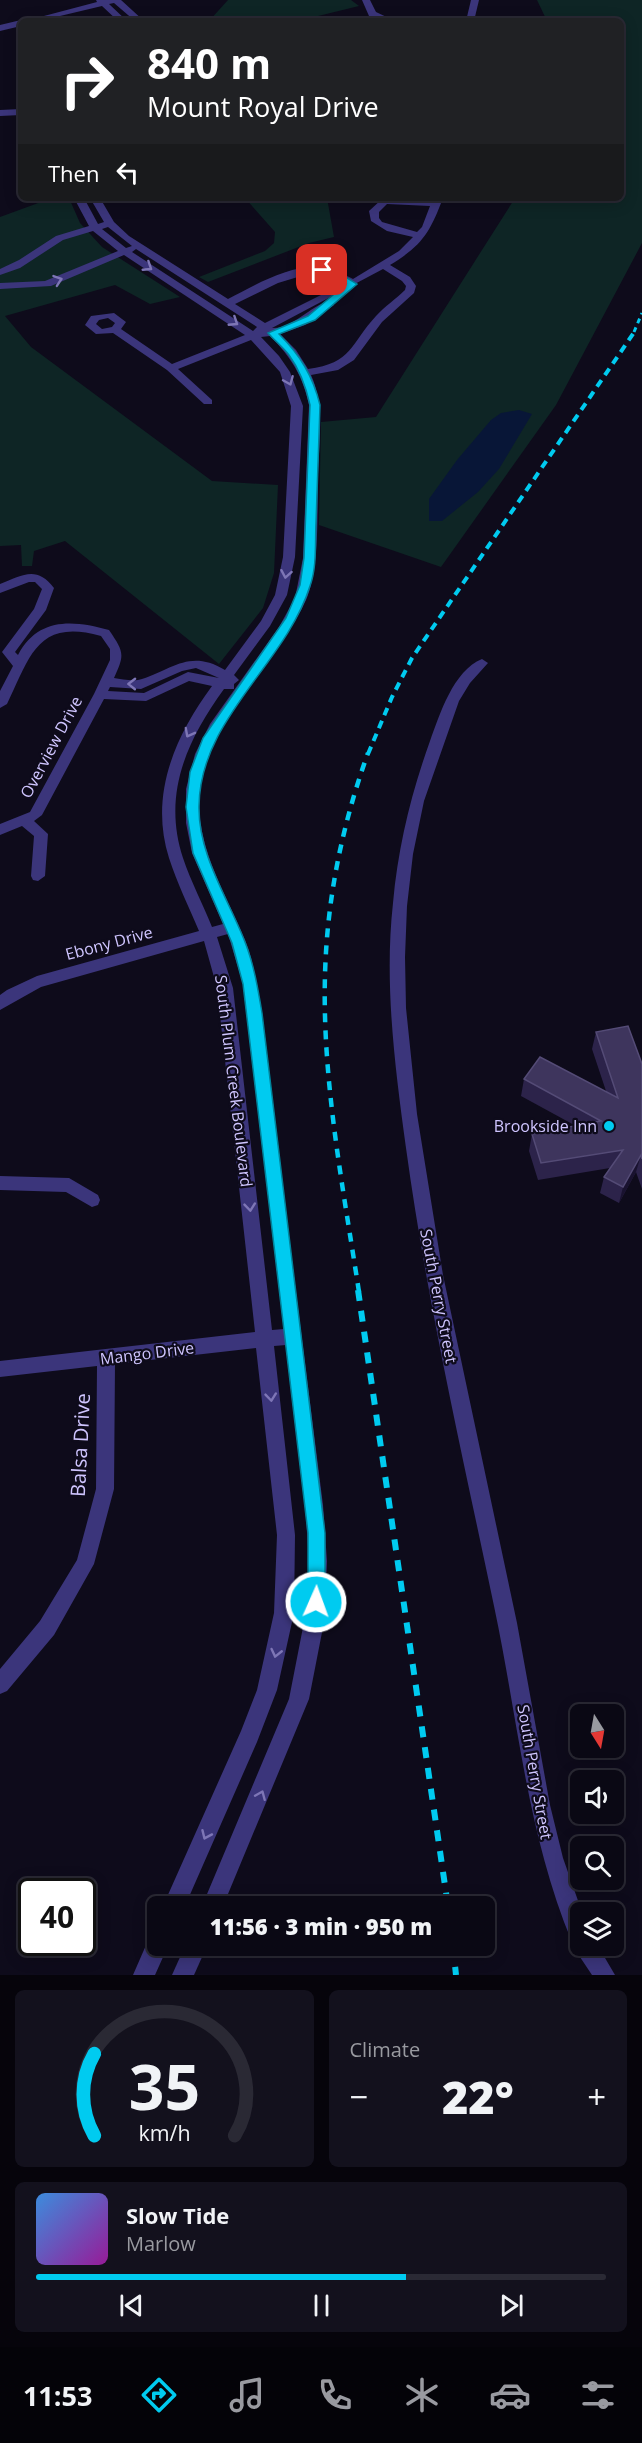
<!DOCTYPE html>
<html lang="en">
<head>
<meta charset="utf-8">
<style>
	body { margin:0; font-family:"Open Sans",sans-serif; background:#13111d; color:#f1f3f6; height:100vh; display:flex; flex-direction:column; font-size:22px; white-space:nowrap }
	* { box-sizing:border-box; margin:0 }
	p { font-size:20px; color:#999aa0 }
	.icon { flex:none; width:33px; height:33px; fill:none; stroke:currentColor; stroke-width:2; stroke-linecap:round; stroke-linejoin:round }
	.map { position:relative; height:1975px; overflow:hidden }
	.panel { display:flex; flex-direction:column; gap:15px; padding:15px; background:#06040b; flex:1 }
	.panel>* { flex:none }
	.banner { position:absolute; left:18px; top:18px; width:606px; height:183px; border-radius:9px; box-shadow:0 3px 15px #0003,0 0 0 2px #2a2934; background:#202124; color:#fff; overflow:hidden }
	.needle { width:39px; rotate:169deg }
	.tools { position:absolute; left:570px; top:1704px; display:grid; gap:12px }
	.tools a { display:grid; place-items:center; width:54px; height:54px; border-radius:9px; background:#0a0814; box-shadow:0 3px 15px #0003,0 0 0 2px #2a2934; font-size:30px }
	.speed { position:absolute; left:18px; top:1878px; display:flex; gap:12px; font-size:30px; font-weight:700; text-align:center }
	.speed>* { display:grid; place-content:center; width:78px; height:78px; border-radius:50%; background:#0a0814; box-shadow:0 3px 15px #0003,0 0 0 2px #2a2934; line-height:1 }
	.speed .limit { border:3px solid #111; border-radius:9px; background:#fff; color:#111 }
	.pin { position:absolute; display:grid; place-items:center; width:51px; height:51px; color:#fff; margin:-26px; border-radius:12px; box-shadow:0 3px 9px #0006 }
	.me { position:absolute; width:66px; margin:-33px; rotate:2deg; stroke-linejoin:round; filter:drop-shadow(0 0 4px #0008) }
	.turn { display:flex; align-items:center; gap:21px; height:126px; padding:0 30px; font-size:27px }
	.turn .icon { width:78px; height:78px; stroke-width:2.5 }
	.turn b { display:block; font-size:42px; line-height:51px }
	.then { display:flex; align-items:center; height:57px; padding:0 30px; background:#0003; gap:12px; font-size:22px }
	.big { font-size:45px; font-weight:800; line-height:1.1 }
	.panel .widget { flex:1; display:flex; flex-direction:column; justify-content:center; gap:9px; min-width:0; padding:0 21px; border-radius:9px; background:#13111d }
	.panel .dial { align-items:center; gap:0 }
	.dial svg { height:156px; overflow:visible; fill:none; stroke:#2a2934; stroke-width:7; stroke-linecap:round; text-anchor:middle }
	.dial text { fill:#f1f3f6; stroke:none }
	.song { display:flex; align-items:center; gap:18px }
	.cover { width:72px; height:72px; border-radius:9px; background:linear-gradient(135deg,hsl(210 70% 55%),hsl(300 70% 35%)) }
	.played { height:6px; border-radius:3px; background:linear-gradient(90deg,#00cbf0 65%,#2a2934 65%) }
	.keys { display:flex; justify-content:space-around; direction:ltr }
	.heat { display:flex; justify-content:space-between; align-items:center; font-size:33px; direction:ltr }
	.panel .tiles { flex:1; display:grid; gap:15px; grid-template-columns:1fr 1fr }
	.widget:last-child { grid-column:span 2 }
	.trip { position:absolute; left:147px; top:1896px; width:348px; height:60px; border-radius:9px; background:#0a0814; box-shadow:0 3px 15px #0003,0 0 0 2px #2a2934; font-weight:800; line-height:60px; text-align:center }
	.tabs { display:flex; height:96px; justify-content:space-around; align-items:center; background:#040308; color:#999aa0 }
	.tabs .icon { width:42px; height:42px }
	.tabs .on { color:#00cbf0 }
	.tabs b { font-size:27px; color:#f1f3f6 }
	.map>svg:first-child { display:block }
	.green { fill:#0e2525 }
	.water { fill:#081637 }
	.lines { fill:none; stroke-linecap:round; stroke-linejoin:round }
	.minor { fill:#3b357b; fill-rule:evenodd }
	.rail-far3 { stroke:#00cbf0; stroke-width:3; stroke-dasharray:5 4.5; stroke-linecap:butt }
	.rail-far2 { stroke:#00cbf0; stroke-width:4; stroke-dasharray:8 6; stroke-linecap:butt }
	.rail-far1 { stroke:#00cbf0; stroke-width:4.5; stroke-dasharray:9 8; stroke-linecap:butt }
	.rail { stroke:#00cbf0; stroke-width:6; stroke-dasharray:11 10; stroke-linecap:butt }
	.wall { fill:#2c234a }
	.shaded-wall { fill:#19122f }
	.building { fill:#3e355d; stroke:#544b76; stroke-width:1.5 }
	.oneway { stroke:#7e76b6 }
	.route { fill:#00cbf0; stroke:#00849c; stroke-width:1.5 }
	.poi-dot { fill:#00cbf0; stroke:#0e0b1b; stroke-width:2 }
	.labels { text-anchor:middle; dominant-baseline:central; stroke-width:4.5; stroke-linejoin:round; paint-order:stroke }
	.street-label { font-size:16px; fill:#cfc5ff; stroke:#0e0b1b }
	.poi-label { font-size:16px; fill:#cfc5ff; stroke:#0e0b1b; text-anchor:end }
	.near-street-label { font-size:20px; fill:#cfc5ff; stroke:#0e0b1b }
</style>
</head>
<body>
<div class="map">
<svg width="642" height="1975" viewBox="0 0 642 1975">
	<rect width="100%" height="100%" fill="#0e0b1b"/>
	<g class="green">
		<path d="M228,0h123l8,6 -45,11 -2,4h-103z"/>
		<path d="M537,0h105v243l-86,162 -115,162 -122,-42 2,-103 55,-5 139,-219h106v-177h-74z"/>
		<path d="M52,198h17l11,25 22,24 78,50 -30,7 -35,-19 -110,31 26,31 181,134 66,4 -4,88 -11,35 -44,56 -154,-123 -31,10 -2,15h-10l-1,-21 -21,1v-329z"/>
		<path d="M245,198h82l7,39 -25,6 -101,39 -9,-5 66,-26 9,-8 1,-11z"/>
	</g>
	<path class="water" d="M519,410l13,4 -33,55 -21,23 -36,29h-13v-22l28,-39 34,-40 10,-7z"/>
	<g class="lines">
		<g class="minor">
			<path d="M96,0h25l23,21h-9l-21,-18 -5,1 18,17h-9l-16,-15 -63,15h-14l72,-19z"/>
			<path d="M362,0h8l6,12 19,9h-12l-14,-5z"/>
			<path d="M471,0h8l-5,21h-8z"/>
			<path d="M21,20l2,1h-2v5l-21,5v-6z"/>
			<path d="M21,109v6l-21,1v-6z"/>
			<path d="M74,198h10l14,26 6,-2 -14,-24h10l14,24 15,14 99,63c27,-14 62,-35 94,-32 11,1 21,7 31,12l46,-28 14,-14 -26,-6 -16,-10 -2,-10 13,-12 50,2 1,-3h10c-13,34 -20,47 -53,67l20,12 6,9 -2,7 -32,29 -28,38 -16,10 -27,5c14,31 8,66 7,99 -1,35 2,95 -12,126 -29,64 -99,118 -106,190 -6,55 25,101 45,150 6,14 9,30 12,44l66,521 4,56 -2,56 -16,82 -86,207h-21l87,-207 16,-82 4,-56 -4,-56 -19,-160 -12,1 21,189 -1,78 -17,77 -20,52 -72,164h-22l78,-175 16,-41 17,-77 3,-78 -21,-187 -141,16 -1,125 -20,75 -40,71 -47,56 -7,3v-25l40,-48 37,-61 19,-71 1,-123 -97,11v-16l255,-29 -38,-344 -13,-47 -163,46 -41,23v-15l7,-5 30,-14 162,-45c-10,-24 -22,-48 -30,-73 -20,-63 6,-122 43,-172l-23,-5 -43,20 -42,-2 -62,116 -8,6 14,13 -3,42 -7,5 -5,-1 -2,-4 3,-40 -12,-10 -22,9v-11l30,-12 64,-118 16,-34v-11l-9,-13c-64,-18 -71,21 -94,68l-7,4v-17l13,-25 -11,-14 32,-43 8,-20 -7,-7h-6l-29,11v-9c22,-9 37,-19 54,4l-8,22 -31,42 3,3c20,-38 55,-35 91,-25 15,22 16,24 5,48 8,1 20,4 28,1 31,-10 48,-30 83,-9l36,-49 14,-26 8,-38 8,-151 -11,-34 -29,-32 -73,29 34,31v4h-8l-37,-34 -54,-37 -17,1 -11,-9 6,-9 23,-3 12,9 -5,7 51,35 73,-29 -121,-80 -73,31 -51,3v-6l45,-2 73,-30 -25,-20 -30,9 -43,28 -20,7v-6l19,-9 37,-24 33,-10zM387,204l43,2 -8,21 -5,5 -35,-10 -3,-4v-6zM108,227l24,19 -6,2 -24,-19zM136,249l121,78 -4,4 -121,-79zM383,269l19,12 4,5 -1,4c-9,9 -20,16 -29,26 -26,28 -23,47 -68,53l-12,-19 -16,-16 25,-9 29,-20v-4c-18,-2 -39,28 -62,27zM311,273h12l22,10 -80,40 -30,-19 43,-21zM108,318l7,5 -3,4 -10,2 -6,-5 3,-4zM270,336c21,21 33,40 39,69l-6,153 -8,40 -16,29 -69,97 -15,30 -9,35v34l6,30 31,71 -11,3c-9,-23 -21,-45 -29,-69 -21,-64 4,-118 41,-169h10v-5l5,-4 -5,-5 36,-49 17,-31 8,-38 8,-151 -13,-34 -11,-16 -18,-19zM196,668l23,10 -31,-6 -44,21 -36,-2 2,-4 31,2 41,-18zM228,934l15,50 41,345 -12,1 -39,-342 -16,-51z"/>
			<path d="M482,659l6,4 -18,20 -11,18 -35,100 -11,53 -6,52 -2,51 1,51 11,106 26,161 74,348 33,182 13,53 19,54 -2,34h18l17,29h-23l-14,-21 -2,-11 -4,-1c-45,-108 -54,-223 -78,-336 -32,-153 -67,-304 -88,-458 -11,-81 -22,-164 -13,-245 5,-56 18,-109 37,-162 10,-27 23,-70 52,-82z"/>
			<path d="M0,1176l69,2 29,17 2,5 -2,5 -6,2 -26,-15 -66,-2z"/>
			<path d="M158,1933v13h10l-13,29h-22l17,-39z"/>
			<path d="M185,1946h22l-13,29h-22z"/>
		</g>
		<path class="rail-far3" d="M634,332l8,-19"/>
		<path class="rail-far2" d="M368,754l24,-57 20,-39 223,-327"/>
		<path class="rail-far1" d="M359,1292c-17,-112 -40,-226 -33,-340 4,-68 19,-135 42,-199"/>
		<g class="rail">
			<path d="M358,1290l90,616"/>
			<path d="M453,1946l3,29"/>
		</g>
	</g>
	<path class="wall" d="M596,1032l46,32v125l-6,-17 -17,31 -19,-10 4,-16 6,-9 -72,12 -9,-29 3,-17 44,-8 -55,-30 3,-17 82,12 -14,-42z"/>
	<path class="shaded-wall" d="M641,1155l-5,17 -17,31 4,-16z"/>
	<path class="building" d="M628,1026l14,38v95l-1,-4 -18,32 -19,-10 19,-27 -82,13 -9,-29 69,-13 -77,-42 16,-22 78,41 -22,-66z"/>
	<defs><path id="oneway-chevron" d="M-2-3.5L2.5 0L-2 3.5" fill="none" stroke-width="1.6" stroke-linecap="round" stroke-linejoin="round" transform="scale(1.5)"/></defs>
	<g class="oneway">
		<use href="#oneway-chevron" transform="translate(148 267) rotate(33)"/>
		<use href="#oneway-chevron" transform="translate(58 280) rotate(-19)"/>
		<use href="#oneway-chevron" transform="translate(234 322) rotate(33)"/>
		<use href="#oneway-chevron" transform="translate(289 381) rotate(67)"/>
		<use href="#oneway-chevron" transform="translate(286 574) rotate(100)"/>
		<use href="#oneway-chevron" transform="translate(132 684) rotate(-179)"/>
		<use href="#oneway-chevron" transform="translate(189 733) rotate(118)"/>
		<use href="#oneway-chevron" transform="translate(250 1207) rotate(84)"/>
		<use href="#oneway-chevron" transform="translate(271 1397) rotate(84)"/>
		<use href="#oneway-chevron" transform="translate(276 1653) rotate(103)"/>
		<use href="#oneway-chevron" transform="translate(261 1795) rotate(-67)"/>
		<use href="#oneway-chevron" transform="translate(206 1835) rotate(114)"/>
	</g>
	<path class="route" d="M322,267l14,4 21,13 -42,36 -36,14c21,21 34,42 41,71 -1,39 -3,79 -4,118 -1,20 1,44 -6,63 -25,79 -110,132 -111,220 -1,49 29,92 46,136 9,23 13,47 17,71l63,520v69l-2,6 -7,2 -6,-2 -2,-6v-69l-65,-549 -11,-41 -39,-90 -7,-46 4,-35 13,-34 83,-120 14,-33 4,-27 6,-153c-4,-18 -10,-35 -21,-50 -6,-8 -14,-14 -21,-22l40,-17 38,-32 -27,-12v-4z"/>
	<circle class="poi-dot" cx="609" cy="1126" r="6"/>
	<g class="labels">
		<g class="street-label">
			<text transform="translate(51 747) rotate(-62)">Overview Drive</text>
			<text transform="translate(109 943) rotate(-15)">Ebony Drive</text>
			<text transform="translate(234 1081) rotate(83)">South Plum Creek Boulevard</text>
			<text transform="translate(439 1296) rotate(79)">South Perry Street</text>
			<text transform="translate(147 1353) rotate(-7)">Mango Drive</text>
			<text transform="translate(535 1772) rotate(80)">South Perry Street</text>
		</g>
		<g class="poi-label">
			<text x="597" y="1126">Brookside Inn</text>
		</g>
		<g class="near-street-label">
			<text transform="translate(80 1445) rotate(-87)">Balsa Drive</text>
		</g>
	</g>
</svg>
<div class="tools">
<a><svg class="needle" viewBox="-14 -14 28 28"><path d="M0-13l5 13h-10z" fill="#e53935"/><path d="M0 13l5-13h-10z" fill="#999aa0"/></svg></a>
<a><svg class="icon" aria-label="sound" viewBox="0 0 24 24"><path d="M4 9h4l5-4v14l-5-4H4zM17 9q2 3 0 6"/></svg></a>
<a><svg class="icon" aria-label="search" viewBox="0 0 24 24"><circle cx="10" cy="10" r="6"/><path d="M15 15l6 6"/></svg></a>
<a><svg class="icon" aria-label="layers" viewBox="0 0 24 24"><path d="M12 4l9 5-9 5-9-5zM3 14l9 5 9-5"/></svg></a>
</div>
<div class="speed"><div class="limit">40</div></div>
<div class="pin" style="left:322px;top:270px;background:#d93025"><svg class="icon" aria-label="arrive" viewBox="0 0 24 24"><path d="M6 21V4h12l-3 4 3 4H6"/></svg></div>
<svg class="me" style="left:316px;top:1602px" viewBox="-20 -20 40 40"><circle r="17" fill="#00cbf0" stroke="#fff" stroke-width="3"/><path d="M0-11L8 9 0 5-8 9z" fill="#fff"/></svg>
<div class="trip">11:56 · 3 min · 950 m</div>
<div class="banner">
<div class="turn"><svg class="icon" aria-label="right" viewBox="0 0 24 24"><path d="M7 20v-9h11M14 6l5 5-5 5"/></svg><div><b>840 m</b>Mount Royal Drive</div></div>
<div class="then">Then<svg class="icon" aria-label="left" viewBox="0 0 24 24"><path d="M17 20v-9H6M10 6l-5 5 5 5"/></svg></div>
</div>
</div>
<section class="panel">
<div class="tiles">
<div class="widget dial"><svg viewBox="0 0 100 80">
<path d="M14 69A42 42 0 1 1 86 69"/>
<path d="M14 69A42 42 0 0 1 14 27" stroke="#00cbf0"/>
<text x="50" y="56" font-size="32" font-weight="700">35</text>
<text x="50" y="72" font-size="11">km/h</text>
</svg></div>
<div class="widget"><p>Climate</p>
<div class="heat"><a>−</a><b class="big">22°</b><a>+</a></div>
</div>
<div class="widget">
<div class="song"><i class="cover"></i><div><b>Slow Tide</b><p>Marlow</p></div></div>
<div class="played"></div>
<div class="keys"><svg class="icon" aria-label="previous" viewBox="0 0 24 24"><path d="M18 5L8 12l10 7zM5 5v14"/></svg><svg class="icon" aria-label="pause" viewBox="0 0 24 24"><path d="M8 5v14M16 5v14"/></svg><svg class="icon" aria-label="next" viewBox="0 0 24 24"><path d="M6 5l10 7-10 7zM19 5v14"/></svg></div>
</div>
</div>
</section>
<nav class="tabs">
<b>11:53</b>
<svg class="icon on" aria-label="directions" viewBox="0 0 24 24"><path d="M12 3l9 9-9 9-9-9zM9 14v-3h6M13 9l2 2-2 2"/></svg>
<svg class="icon" aria-label="music" viewBox="0 0 24 24"><path d="M9 18V5l10-2v13"/><circle cx="6" cy="18" r="3"/><circle cx="16" cy="16" r="3"/></svg>
<svg class="icon" aria-label="phone" viewBox="0 0 24 24"><path d="M5 4h4l2 5-3 2q2 4 5 5l2-3 5 2v4C11 20 4 13 5 4z"/></svg>
<svg class="icon" aria-label="climate" viewBox="0 0 24 24"><path d="M12 3v18M4 7l16 10M4 17L20 7"/></svg>
<svg class="icon" aria-label="car" viewBox="0 0 24 24"><path d="M5 17H2v-5l4-1 3-4h7l3 4 3 1v5h-3M9 17h6M6 11h13"/><circle cx="7" cy="17" r="2"/><circle cx="17" cy="17" r="2"/></svg>
<svg class="icon" aria-label="filters" viewBox="0 0 24 24"><path d="M4 7h16M4 17h16"/><circle cx="9" cy="7" r="2"/><circle cx="15" cy="17" r="2"/></svg>
</nav>
</body>
</html>
